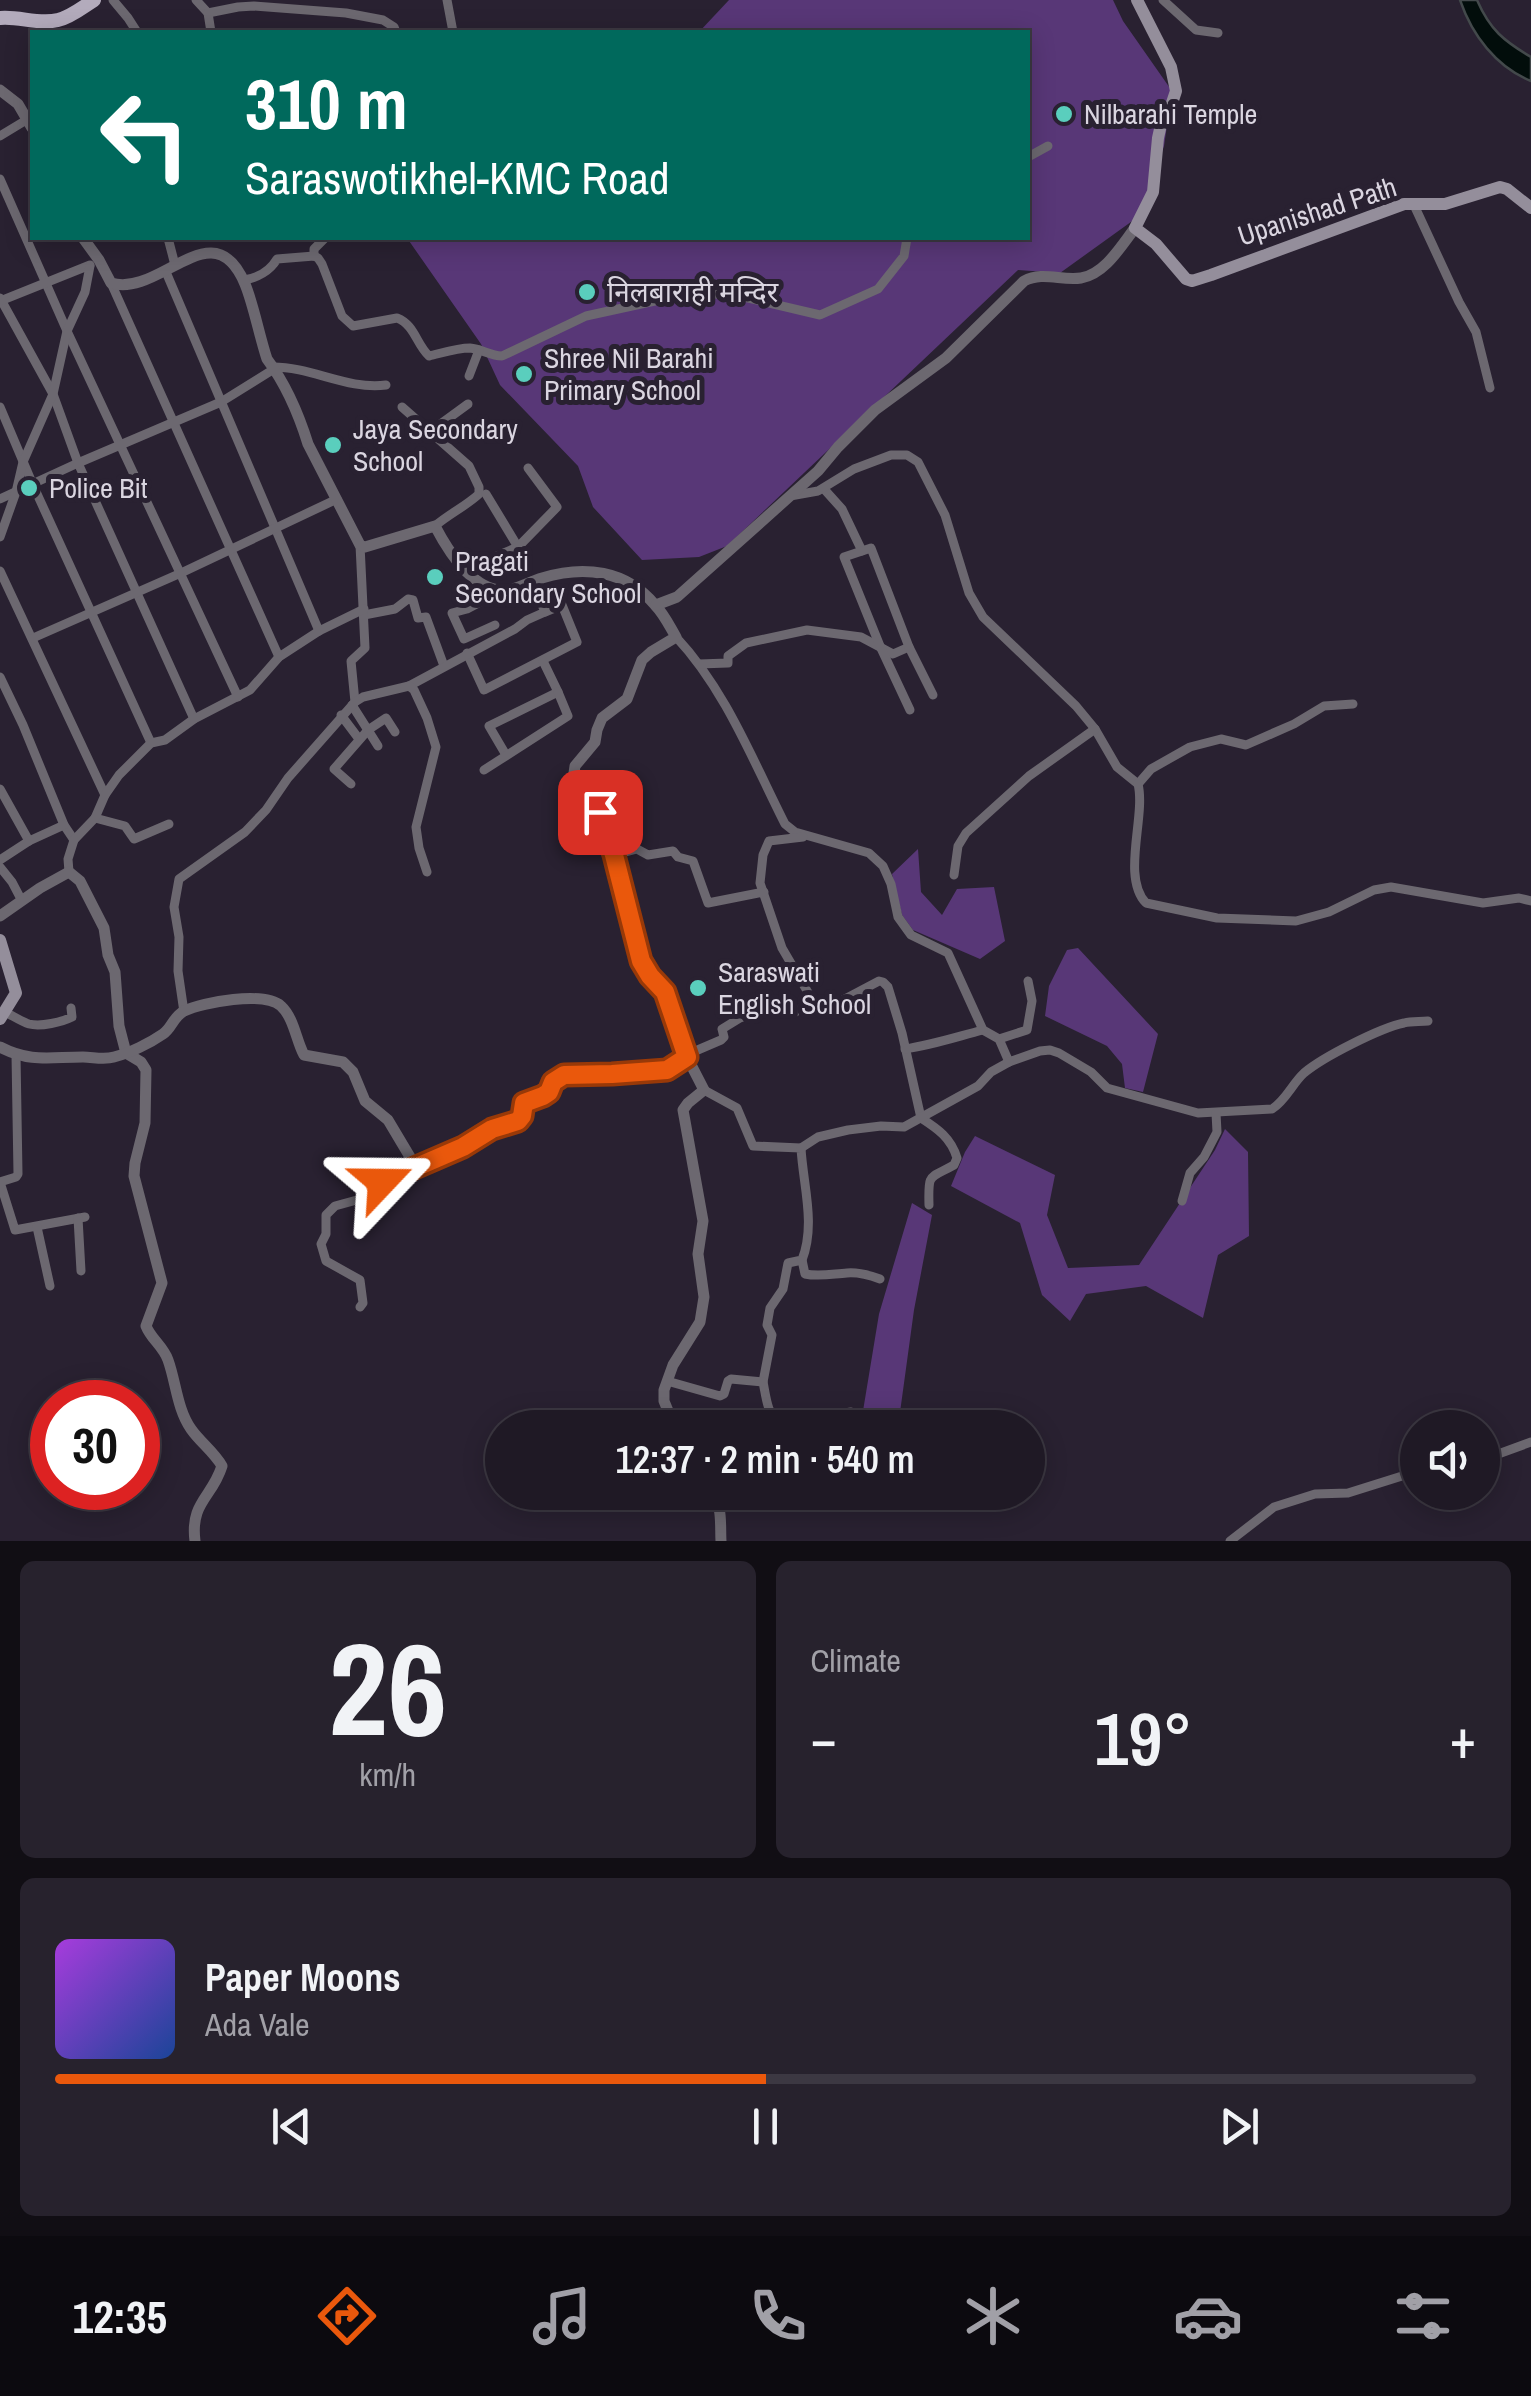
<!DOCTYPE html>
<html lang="en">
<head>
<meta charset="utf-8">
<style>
	body { margin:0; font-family:"Archivo Narrow","Noto Sans Devanagari",sans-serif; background:#27222d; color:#f1f3f6; height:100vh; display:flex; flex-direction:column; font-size:38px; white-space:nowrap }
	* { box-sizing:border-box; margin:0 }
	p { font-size:32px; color:#a1a0a7 }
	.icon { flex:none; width:55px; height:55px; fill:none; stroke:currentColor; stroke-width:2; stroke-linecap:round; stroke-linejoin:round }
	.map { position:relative; height:1541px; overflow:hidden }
	.sheet { display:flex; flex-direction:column; gap:20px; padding:20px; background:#110e14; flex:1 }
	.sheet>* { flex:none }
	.hud { position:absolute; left:30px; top:30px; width:1000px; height:210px; border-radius:0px; box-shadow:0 5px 25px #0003,0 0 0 2px #3c3842; background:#00695c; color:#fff; overflow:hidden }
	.fabs { position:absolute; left:1400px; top:1410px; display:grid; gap:20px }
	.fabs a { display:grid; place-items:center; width:100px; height:100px; border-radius:50%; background:#1f1925; box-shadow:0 5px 25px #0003,0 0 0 2px #3c3842; font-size:50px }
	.speed { position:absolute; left:30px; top:1380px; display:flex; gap:20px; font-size:50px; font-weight:700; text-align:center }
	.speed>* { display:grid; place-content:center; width:130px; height:130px; border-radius:50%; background:#1f1925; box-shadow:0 5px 25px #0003,0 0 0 2px #3c3842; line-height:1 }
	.speed .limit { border:15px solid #d22; background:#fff; color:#111 }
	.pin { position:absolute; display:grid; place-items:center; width:85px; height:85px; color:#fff; margin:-42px; border-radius:20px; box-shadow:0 5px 15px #0006 }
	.me { position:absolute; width:110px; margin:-55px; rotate:67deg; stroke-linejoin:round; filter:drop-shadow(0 0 8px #0008) }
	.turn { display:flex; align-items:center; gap:35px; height:210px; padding:0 50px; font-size:45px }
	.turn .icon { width:130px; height:130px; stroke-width:2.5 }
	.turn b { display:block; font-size:70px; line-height:85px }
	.big { font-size:75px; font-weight:600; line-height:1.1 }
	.sheet .widget { flex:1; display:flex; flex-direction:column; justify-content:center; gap:15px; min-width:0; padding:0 35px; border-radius:15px; background:#27222d }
	.sheet .dial { align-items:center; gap:0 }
	.dial b { font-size:130px; line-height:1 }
	.song { display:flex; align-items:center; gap:30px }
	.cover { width:120px; height:120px; border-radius:15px; background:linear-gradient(135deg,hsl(280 70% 55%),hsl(220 70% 35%)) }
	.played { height:10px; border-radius:5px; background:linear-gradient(90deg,#ea580c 50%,#3c3842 50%) }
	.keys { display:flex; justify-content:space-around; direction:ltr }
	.heat { display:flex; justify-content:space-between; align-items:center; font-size:55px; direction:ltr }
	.sheet .tiles { flex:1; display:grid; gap:20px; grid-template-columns:1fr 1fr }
	.widget:last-child { grid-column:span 2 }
	.trip { position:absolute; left:485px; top:1410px; width:560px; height:100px; border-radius:50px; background:#1f1925; box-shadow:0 5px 25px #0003,0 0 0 2px #3c3842; font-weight:600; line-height:100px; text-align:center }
	.tab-bar { display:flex; height:160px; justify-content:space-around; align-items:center; background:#0c0a0f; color:#a1a0a7 }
	.tab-bar .icon { width:70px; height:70px }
	.tab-bar .selected { color:#ea580c }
	.tab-bar b { font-size:45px; color:#f1f3f6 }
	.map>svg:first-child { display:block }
	.forest { fill:#583777 }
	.water { fill:#020d0b; stroke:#43494b; stroke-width:2.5 }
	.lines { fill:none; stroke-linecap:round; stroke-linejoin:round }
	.minor { stroke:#6c6870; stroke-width:9 }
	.tertiary { stroke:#6c6870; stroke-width:11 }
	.secondary { stroke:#948e9b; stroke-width:12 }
	.primary { stroke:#b3abbc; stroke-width:14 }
	.route-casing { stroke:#983908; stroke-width:25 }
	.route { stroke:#ea580c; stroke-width:18 }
	.poi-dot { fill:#5acebd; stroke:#292131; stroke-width:4 }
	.labels { text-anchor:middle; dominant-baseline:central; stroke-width:10; stroke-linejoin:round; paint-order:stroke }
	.poi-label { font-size:28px; fill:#dad5e0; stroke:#292131; text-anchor:start }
	.street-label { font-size:28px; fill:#dad5e0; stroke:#292131 }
</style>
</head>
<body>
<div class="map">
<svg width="1531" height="1541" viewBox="0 0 1531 1541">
	<rect width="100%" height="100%" fill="#292131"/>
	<g class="forest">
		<path d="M729,0h384l10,21 49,70 -8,55 -22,68 -82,59 -42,-3 -291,276 -28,11 -57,3 -49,-53 -15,-41 -78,-81 -19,-41 -74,-106h621v-206h-329z"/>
		<path d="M918,849l3,43 21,23 15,-26 37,-2 11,54 -25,18 -67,-29 -11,-15 -10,-41z"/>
		<path d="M1078,948l80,86 -15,58 -18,-4 -3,-24 -15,-18 -62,-30 4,-30 18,-36z"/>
		<path d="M1225,1129l23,23 1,84 -31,19 -15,63 -57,-32 -60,8 -16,27 -28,-26 -22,-72 -69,-37 14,-34 10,-16 80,39 -8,40 21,53 71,-3 76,-115z"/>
		<path d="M912,1203l20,12 -18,95 -16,117h-29l-7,-10 17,-103z"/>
	</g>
	<path class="water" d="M1460,0h17c13,30 27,41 54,57v24c-35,-14 -59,-46 -71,-81z"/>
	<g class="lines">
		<g class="minor">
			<path d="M113,0l15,18 9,14"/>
			<path d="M196,0l12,13 3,19"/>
			<path d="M447,0l6,32"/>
			<path d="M1163,0l33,30 22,3"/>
			<path d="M208,13l30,-6 16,-1 92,7 37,7 11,7 2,5"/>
			<path d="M0,136l28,-17"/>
			<path d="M1028,157l20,-11"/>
			<path d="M0,179l67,152 171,366"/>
			<path d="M1414,205l45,97 17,30 14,56"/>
			<path d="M168,238l7,27"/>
			<path d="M314,256v-7l11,-11"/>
			<path d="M166,272l153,359"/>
			<path d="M244,280c13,-2 26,-9 33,-21l37,-3 4,2 4,6 20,52 11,10 44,-8c18,7 19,26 32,38 13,-3 28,-8 41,-8 12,1 20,8 32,8l84,-40 110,-24 48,5 76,18 58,-26 26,-33 3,-18"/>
			<path d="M111,283l168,374"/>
			<path d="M0,298l53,96 25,69 116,256"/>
			<path d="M0,301l90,-36"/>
			<path d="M273,367c39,0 74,23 113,18"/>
			<path d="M469,376l10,-26"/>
			<path d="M0,407l33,78 118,258"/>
			<path d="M402,407l67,59 10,21v7c-13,12 -30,20 -44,32"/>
			<path d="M431,431l37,-27"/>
			<path d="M824,489l18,20 20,42"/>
			<path d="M486,494l32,53"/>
			<path d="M790,496l28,-5 36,-22 37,-14h16l11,7 27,53 24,78 14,24 93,89 19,23 22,38 21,17c8,32 -17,93 8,119l71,15 79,3 33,-9 45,-22 17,-3 92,16 36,-5 12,3"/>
			<path d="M0,499l78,-36 143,-61 53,-33"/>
			<path d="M0,537l16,-45 7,-30 30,-68 14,-63 18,-39 5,-26"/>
			<path d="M466,569l52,-22 39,-40 -29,-39"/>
			<path d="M0,571l105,224"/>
			<path d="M488,587l-2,12 -19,10 -15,4 12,26 31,-14"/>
			<path d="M364,615l31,-6 13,-10 5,1 5,18 8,-1 18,49"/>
			<path d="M676,637c49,52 77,124 109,187l10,8 74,21 14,13 8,18 7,33 13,18 37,18 35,77 16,9 10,23 31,-11 10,-1 9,3 32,19 16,16 91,25 74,-4c14,-9 20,-25 32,-36 19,-16 76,-45 100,-50 8,-2 16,-1 24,-2"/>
			<path d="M33,638l148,-65 156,-74"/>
			<path d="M467,653l17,37 93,-48 -15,-37 -17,7"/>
			<path d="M699,664l29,-1v-7l18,-13 61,-13 54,7 32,17 16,-7"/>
			<path d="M0,677l23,48 41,100 10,15"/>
			<path d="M409,686l106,-57 12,-9 18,-8 -13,-31"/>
			<path d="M355,702l-4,-41 14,-13 -5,-103"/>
			<path d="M352,705l26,41"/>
			<path d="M910,710l-30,-64 -36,-89 27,-9 38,99 24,48"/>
			<path d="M341,715l18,24"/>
			<path d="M506,755l-17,-29 69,-34 -15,-31"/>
			<path d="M484,770l84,-54 -10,-24"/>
			<path d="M351,784l-17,-15 34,-39 18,-12 9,14"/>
			<path d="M1138,784l13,-15 39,-22 31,-8 25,6 48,-21 30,-18 29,-2"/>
			<path d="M0,789l29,52"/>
			<path d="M95,818l30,8 9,13 35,-15"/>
			<path d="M803,837l-34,4 -6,14 -3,28 22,65 31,53 6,7h9l51,-27 4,1 5,5 14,46 19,85c17,11 30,20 36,40l-3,7c-25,14 -26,7 -25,40"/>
			<path d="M614,855l23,-6 11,6 25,-4 5,6 15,4 15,42 56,-11"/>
			<path d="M0,860l29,-19 35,-16"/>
			<path d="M0,867l12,15 10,19"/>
			<path d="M69,872l-1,-13 6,-19 21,-22 10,-23 14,-20 32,-32 14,-3 29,-21 56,-29 29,-33 40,-26 45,-22"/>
			<path d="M954,875l4,-29 8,-13 63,-57 66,-47"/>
			<path d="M5,1012c8,4 17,10 24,12 12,3 33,-2 43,-7l-1,-9"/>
			<path d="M184,1012l-6,-41 1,-34 -5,-30 5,-28 66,-47 21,-22 22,-32 67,-76 8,-5 46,-11 5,4 13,28 9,29 -20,80 3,21 8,24"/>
			<path d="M794,1013l19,-12"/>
			<path d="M999,1039l28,-9 5,-29 -4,-20"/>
			<path d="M905,1049c27,-4 51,-12 78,-19"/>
			<path d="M16,1055l2,119 -2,3 -16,5 15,48 70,-13"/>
			<path d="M686,1055l35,-15 3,-3 -2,-8 18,-11 45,-14"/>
			<path d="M704,1090l33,18 16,38 48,2c2,37 15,76 1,112l-14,3 -5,26 -13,19 -3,17 5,10 -9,47"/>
			<path d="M801,1148l17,-11 30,-7 33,-4 23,1 74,-41 13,-14 18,-10"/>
			<path d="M1182,1201l8,-28 14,-16 13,-25 -1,-19"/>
			<path d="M78,1218l3,53"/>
			<path d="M37,1227l13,59"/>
			<path d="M802,1260l3,14c14,3 27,0 42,-1 12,-1 22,2 33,6"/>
			<path d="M360,1307l3,-4 -3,-23 -34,-19 -5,-17 5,-10v-19l9,-9 40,-11 2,-10 4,-3 35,-15"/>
			<path d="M667,1381l53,15 4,-2 4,-13 3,-2 32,3c3,14 4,31 15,41l73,-11"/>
			<path d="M1482,1455l19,-2 30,-11"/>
			<path d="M1230,1541l44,-34 41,-13 33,-1 70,-22"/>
		</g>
		<g class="tertiary">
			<path d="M0,90l18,14 14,24"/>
			<path d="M83,238l16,22 12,23c49,15 102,-75 134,1 9,22 14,51 22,75 18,24 32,56 41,85l52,101 5,2 70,-21c12,23 35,60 63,64 16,2 30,-8 44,-12 42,-13 84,-8 113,27 9,9 15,22 21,32l-25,15 -9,8 -15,39 -25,19 -5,12 -2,12 -20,24 -1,7 26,40 14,42 27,106 9,16 15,15 21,63 18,35 -16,13 -5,7 20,111 -5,33 6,43 -4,25 -27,43 -9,25v11l11,27"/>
			<path d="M656,605l21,-8 141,-126 20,-24 37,-37 71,-52 78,-77c19,-10 37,0 57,-3 24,-4 40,-32 54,-50"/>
			<path d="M0,916l40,-28 29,-16 11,9 24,47 4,27 7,17 4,54 7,27 15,9 5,8 -1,53 -10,40 -1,13 28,107 -16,43c5,13 17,20 22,34 8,22 9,49 23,69 9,13 23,23 31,37 -10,32 -32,36 -27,75"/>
			<path d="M0,1047c31,16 50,10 83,10 10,0 21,3 31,0 16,-4 36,-14 49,-23 9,-6 10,-17 21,-23 19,-9 80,-20 97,-5 13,12 15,34 23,49l39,7 10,10 12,29 23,19 28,47 47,-20 23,-15 32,-11 4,-6 3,-12 18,-6 6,-6 9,-14c40,-12 95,10 129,-20"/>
			<path d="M711,1492c12,13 9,33 10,49"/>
		</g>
		<g class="secondary">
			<path d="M1137,0l34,67 5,24 -5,15 -9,14 -4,18 -5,54 -18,36 21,16 30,35 6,2 19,-6 193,-71h41l55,-17 7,2 24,19"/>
			<path d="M0,940l16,53 -16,26"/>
		</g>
		<path class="primary" d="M0,18c19,-2 39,7 58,2 13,-3 25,-13 36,-20"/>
	</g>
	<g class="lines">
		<defs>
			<path id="route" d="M382,1182l81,-35 29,-18 26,-8 4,-5 2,-13 19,-7 6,-4 4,-10 11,-7 48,-1 55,-4 20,-13 -22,-65 -15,-16 -9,-15 -27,-106 -14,-43"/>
		</defs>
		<use href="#route" class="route-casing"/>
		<use href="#route" class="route"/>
	</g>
	<g class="poi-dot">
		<circle cx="1064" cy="114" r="10"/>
		<circle cx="587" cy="292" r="10"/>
		<circle cx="524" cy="374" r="10"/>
		<circle cx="333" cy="445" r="10"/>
		<circle cx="29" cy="488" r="10"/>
		<circle cx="435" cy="577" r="10"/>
		<circle cx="698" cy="988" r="10"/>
	</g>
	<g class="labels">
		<g class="poi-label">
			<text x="1084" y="114">Nilbarahi Temple</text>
			<text x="607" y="292">निलबाराही मन्दिर</text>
			<text x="544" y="358">Shree Nil Barahi<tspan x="544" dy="32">Primary School</tspan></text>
			<text x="353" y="429">Jaya Secondary<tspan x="353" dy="32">School</tspan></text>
			<text x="49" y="488">Police Bit</text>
			<text x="455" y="561">Pragati<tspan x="455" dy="32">Secondary School</tspan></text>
			<text x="718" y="972">Saraswati<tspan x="718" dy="32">English School</tspan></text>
		</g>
		<g class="street-label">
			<text transform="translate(1317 211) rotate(-18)">Upanishad Path</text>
		</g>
	</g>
</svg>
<div class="fabs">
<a><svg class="icon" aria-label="sound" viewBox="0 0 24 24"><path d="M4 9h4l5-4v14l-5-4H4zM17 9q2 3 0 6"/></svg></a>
</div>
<div class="speed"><div class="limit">30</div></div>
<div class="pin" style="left:600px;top:812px;background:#d93025"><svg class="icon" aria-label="arrive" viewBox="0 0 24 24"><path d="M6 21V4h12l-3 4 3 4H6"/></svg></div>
<svg class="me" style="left:382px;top:1182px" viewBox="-20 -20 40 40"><path d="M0-17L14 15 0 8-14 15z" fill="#ea580c" stroke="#fff" stroke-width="4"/></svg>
<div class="trip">12:37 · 2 min · 540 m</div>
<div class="hud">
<div class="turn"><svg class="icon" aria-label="left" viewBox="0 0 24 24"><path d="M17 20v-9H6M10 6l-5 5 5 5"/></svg><div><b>310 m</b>Saraswotikhel-KMC Road</div></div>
</div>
</div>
<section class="sheet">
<div class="tiles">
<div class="widget dial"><b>26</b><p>km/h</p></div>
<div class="widget"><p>Climate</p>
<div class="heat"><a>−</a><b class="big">19°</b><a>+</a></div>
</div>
<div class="widget">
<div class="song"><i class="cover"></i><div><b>Paper Moons</b><p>Ada Vale</p></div></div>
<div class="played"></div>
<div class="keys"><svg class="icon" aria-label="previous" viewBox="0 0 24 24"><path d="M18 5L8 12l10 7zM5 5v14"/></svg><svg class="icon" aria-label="pause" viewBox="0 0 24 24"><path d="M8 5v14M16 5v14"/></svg><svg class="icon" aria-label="next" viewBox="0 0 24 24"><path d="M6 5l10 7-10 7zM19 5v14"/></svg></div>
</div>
</div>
</section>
<nav class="tab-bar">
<b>12:35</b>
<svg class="icon selected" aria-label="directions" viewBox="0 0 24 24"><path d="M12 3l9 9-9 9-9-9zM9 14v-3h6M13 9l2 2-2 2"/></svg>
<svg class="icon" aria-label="music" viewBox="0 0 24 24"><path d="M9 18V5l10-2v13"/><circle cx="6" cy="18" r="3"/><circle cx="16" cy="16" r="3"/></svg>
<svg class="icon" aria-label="phone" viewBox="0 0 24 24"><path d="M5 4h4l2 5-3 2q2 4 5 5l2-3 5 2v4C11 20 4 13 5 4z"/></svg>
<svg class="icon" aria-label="climate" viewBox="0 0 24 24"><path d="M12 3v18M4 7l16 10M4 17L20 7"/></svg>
<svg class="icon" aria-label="car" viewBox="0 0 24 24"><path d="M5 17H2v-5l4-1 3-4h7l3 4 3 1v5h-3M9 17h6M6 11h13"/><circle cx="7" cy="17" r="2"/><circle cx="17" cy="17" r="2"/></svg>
<svg class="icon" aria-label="filters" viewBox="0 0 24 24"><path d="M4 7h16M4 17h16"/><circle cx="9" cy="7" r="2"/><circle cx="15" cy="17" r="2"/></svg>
</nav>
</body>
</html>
